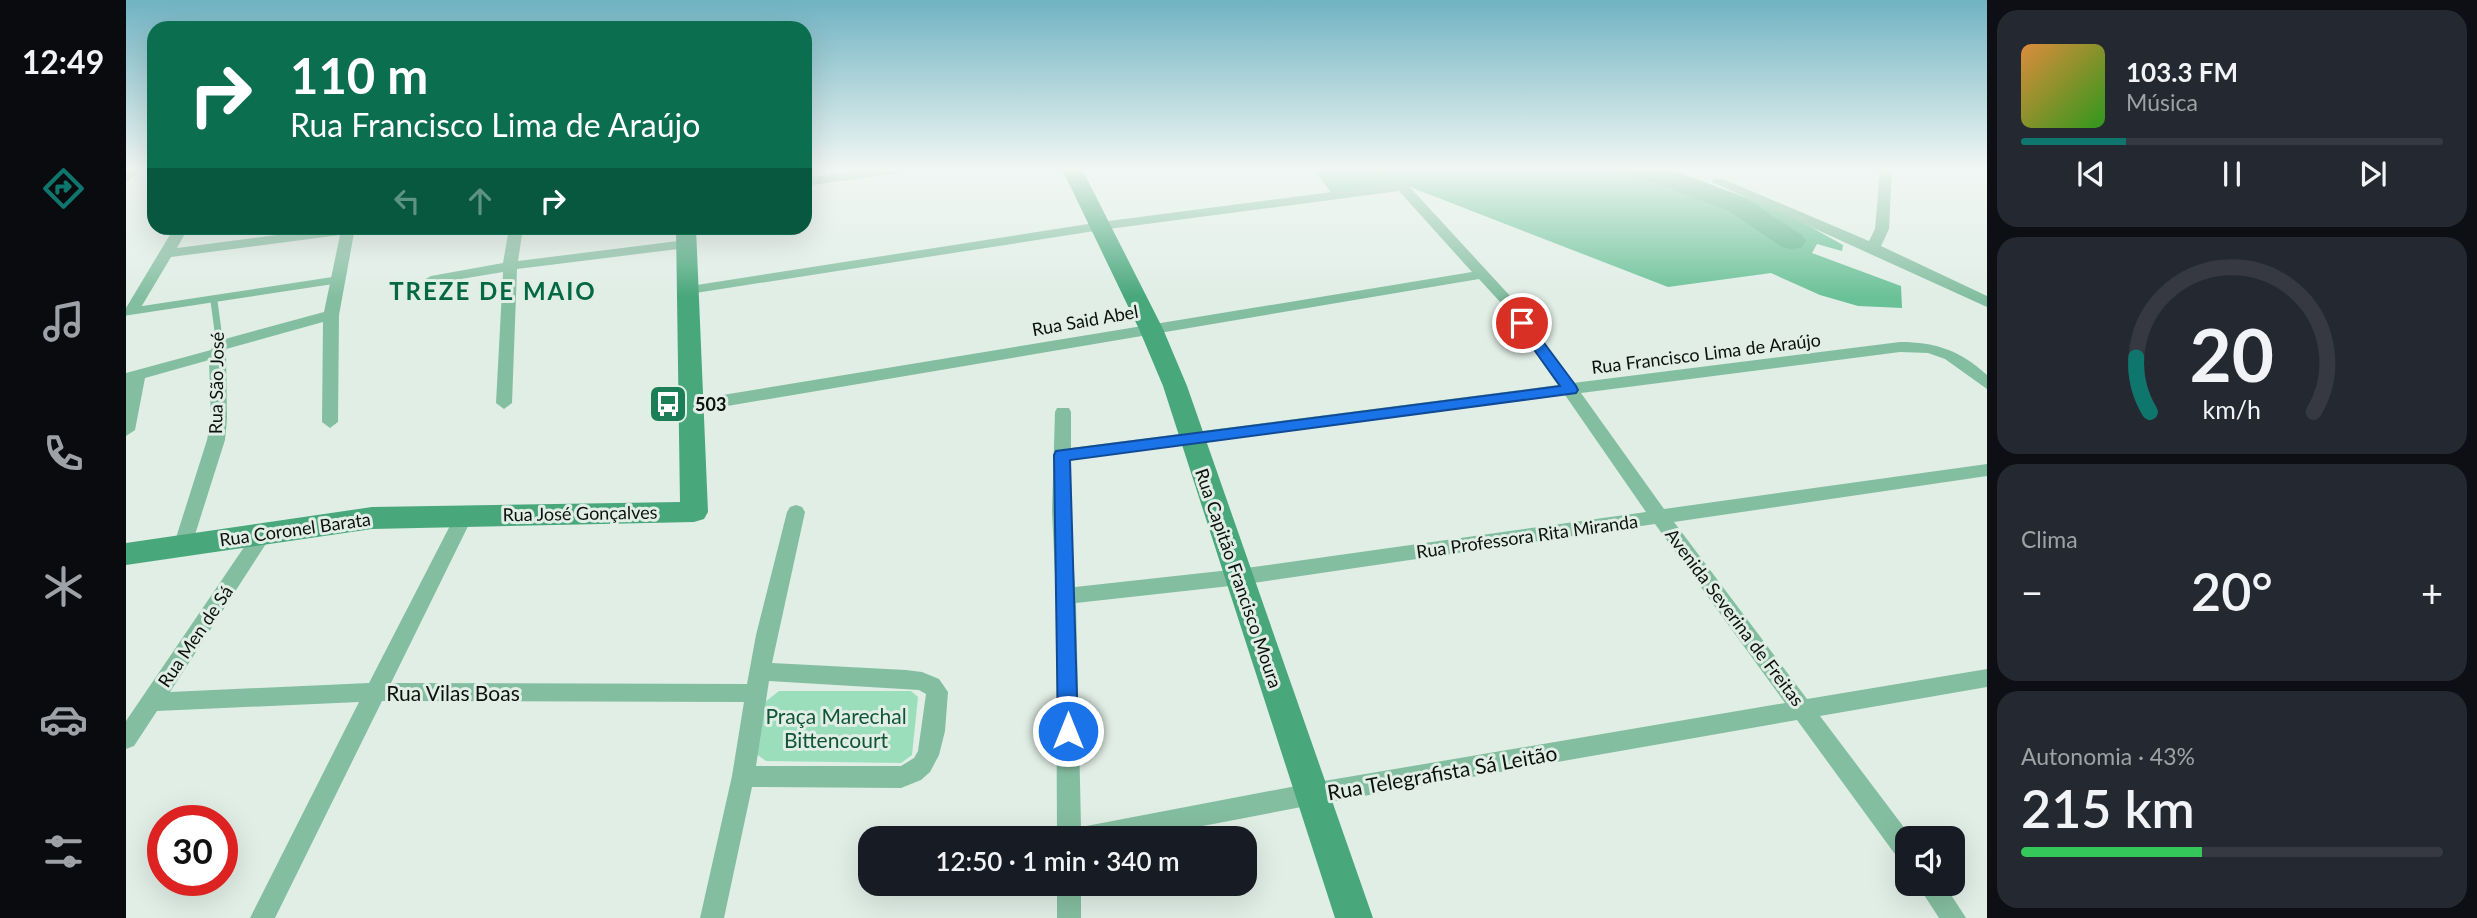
<!DOCTYPE html>
<html lang="pt">
<head>
<meta charset="utf-8">
<style>
	body { margin:0; font-family:Lato,sans-serif; background:#242831; color:#f1f3f6; height:100vh; display:flex; flex-direction:column; font-size:26px; white-space:nowrap }
	* { box-sizing:border-box; margin:0 }
	p { font-size:23px; color:#9ea1a6 }
	.icon { flex:none; width:38px; height:38px; fill:none; stroke:currentColor; stroke-width:2; stroke-linecap:round; stroke-linejoin:round }
	.map { position:relative; flex:1; overflow:hidden }
	.drawer { display:flex; flex-direction:column; gap:10px; padding:10px; background:#0d0f14; width:490px }
	.drawer>* { flex:none }
	.guide { position:absolute; left:21px; top:21px; width:665px; height:214px; border-radius:21px; box-shadow:0 7px 28px #0002; background:#0b6e4f; color:#fff; overflow:hidden }
	.fabs { position:absolute; left:1769px; top:826px; display:grid; gap:14px }
	.fabs a { display:grid; place-items:center; width:70px; height:70px; border-radius:14px; background:#171b24; box-shadow:0 7px 28px #0002; font-size:35px }
	.speed { position:absolute; left:21px; top:805px; display:flex; gap:14px; font-size:35px; font-weight:700; text-align:center }
	.speed>* { display:grid; place-content:center; width:91px; height:91px; border-radius:50%; background:#171b24; box-shadow:0 7px 28px #0002; line-height:1 }
	.speed .limit { border:10px solid #d22; background:#fff; color:#111 }
	.pin { position:absolute; display:grid; place-items:center; width:60px; height:60px; color:#fff; margin:-30px; border:4px solid #fff; border-radius:50%; box-shadow:0 2px 7px #0007 }
	.me { position:absolute; width:77px; margin:-38px; rotate:0deg; stroke-linejoin:round; filter:drop-shadow(0 0 5px #0008) }
	.turn { display:flex; align-items:center; gap:24px; height:147px; padding:0 28px; font-size:32px }
	.turn .icon { width:91px; height:91px; stroke-width:2.5 }
	.turn b { display:block; font-size:49px; line-height:60px }
	.lanes { display:flex; align-items:center; height:66px; padding:0 28px; background:#0003; justify-content:center; gap:35px; direction:ltr }
	.lanes .off { opacity:.35 }
	.big { font-size:52px; font-weight:600; line-height:1.1 }
	.drawer .tile { flex:1; display:flex; flex-direction:column; justify-content:center; gap:10px; min-width:0; padding:0 24px; border-radius:21px; background:#242831 }
	.drawer .dial { align-items:center; gap:0 }
	.dial svg { height:182px; overflow:visible; fill:none; stroke:#363941; stroke-width:7; stroke-linecap:round; text-anchor:middle }
	.dial text { fill:#f1f3f6; stroke:none }
	.song { display:flex; align-items:center; gap:21px }
	.cover { width:84px; height:84px; border-radius:10px; background:linear-gradient(135deg,hsl(30 70% 55%),hsl(110 70% 35%)) }
	.played { height:7px; border-radius:4px; background:linear-gradient(90deg,#0f766e 25%,#363941 25%) }
	.keys { display:flex; justify-content:space-around; direction:ltr }
	.heat { display:flex; justify-content:space-between; align-items:center; font-size:38px; direction:ltr }
	.charge { height:10px; border-radius:5px; background:linear-gradient(90deg,#34c759 43%,#363941 0) }
	.trip { position:absolute; left:732px; top:826px; width:399px; height:70px; border-radius:21px; background:#171b24; box-shadow:0 7px 28px #0002; font-weight:600; line-height:70px; text-align:center }
	main { display:flex; flex:1; min-height:0 }
	.dock { display:flex; flex-direction:column; width:126px; justify-content:space-around; align-items:center; background:#090b0e; color:#9ea1a6 }
	.dock .icon { width:49px; height:49px }
	.dock .active { color:#0f766e }
	.dock b { font-size:32px; color:#f1f3f6 }
	.map>svg:first-child { display:block }
	.green { fill:#9bdebb }
	.forest { fill:#6bc197 }
	.lines { fill:none; stroke-linecap:round; stroke-linejoin:round }
	.river { fill:#5cb288; fill-rule:evenodd }
	.path { stroke:#9faba4; stroke-width:2.5; stroke-dasharray:2.5 4.5; stroke-linecap:butt }
	.lane { stroke:#84bea0; stroke-width:7 }
	.street { fill:#84bea0; fill-rule:evenodd }
	.secondary { fill:#48a77b; fill-rule:evenodd }
	.route { fill:#1a73e8; stroke:#114b97; stroke-width:2 }
	.labels { text-anchor:middle; dominant-baseline:central; stroke-width:6; stroke-linejoin:round; paint-order:stroke }
	.street-label { font-size:18px; fill:#0c110e; stroke:#e0eee6 }
	.poi-label { font-size:18px; font-weight:bold; fill:#0c110e; stroke:#e0eee6; text-anchor:start }
	.near-street-label { font-size:21px; fill:#0c110e; stroke:#e0eee6 }
	.near-park-label { font-size:21px; fill:#115539; stroke:#e0eee6 }
	.district-label { font-size:24px; font-weight:bold; letter-spacing:2px; fill:#046844; stroke:#e0eee6 }
</style>
</head>
<body>
<main>
<nav class="dock">
<b>12:49</b>
<svg class="icon active" aria-label="directions" viewBox="0 0 24 24"><path d="M12 3l9 9-9 9-9-9zM9 14v-3h6M13 9l2 2-2 2"/></svg>
<svg class="icon" aria-label="music" viewBox="0 0 24 24"><path d="M9 18V5l10-2v13"/><circle cx="6" cy="18" r="3"/><circle cx="16" cy="16" r="3"/></svg>
<svg class="icon" aria-label="phone" viewBox="0 0 24 24"><path d="M5 4h4l2 5-3 2q2 4 5 5l2-3 5 2v4C11 20 4 13 5 4z"/></svg>
<svg class="icon" aria-label="climate" viewBox="0 0 24 24"><path d="M12 3v18M4 7l16 10M4 17L20 7"/></svg>
<svg class="icon" aria-label="car" viewBox="0 0 24 24"><path d="M5 17H2v-5l4-1 3-4h7l3 4 3 1v5h-3M9 17h6M6 11h13"/><circle cx="7" cy="17" r="2"/><circle cx="17" cy="17" r="2"/></svg>
<svg class="icon" aria-label="filters" viewBox="0 0 24 24"><path d="M4 7h16M4 17h16"/><circle cx="9" cy="7" r="2"/><circle cx="15" cy="17" r="2"/></svg>
</nav>
<div class="map">
<svg width="1861" height="918" viewBox="0 0 1861 918">
	<rect width="100%" height="100%" fill="#e0eee6"/>
	<path class="green" d="M653,691h132l7,6 -6,58 -11,8 -135,-2 -11,-8 10,-51z"/>
	<path class="forest" d="M1188,169h356l112,42 61,34 -1,6 -25,-7 -5,9 89,33 1,22 -44,-2 -38,-11 -49,-22 -103,14 -263,-102 -73,9z"/>
	<g class="lines">
		<path class="river" d="M1493,169h42l20,5 64,24 57,37 4,6 -4,6 -10,2 -10,-2 -55,-37 -64,-24 -40,-12z"/>
		<path class="path" d="M1250,169l10,7"/>
		<g class="lane">
			<path d="M88,301l6,45"/>
			<path d="M0,312l210,-32"/>
		</g>
		<g class="street">
			<path d="M4,169h14l-18,13v-10z"/>
			<path d="M746,169h33l-6,4 -94,13v-8z"/>
			<path d="M1754,169h12l-3,60 -8,17 106,50v11l-275,-125 1,-3h10l146,62 6,-12z"/>
			<path d="M1276,183l5,1 104,113 62,86 327,-41c36,0 61,9 87,33v14l-42,-30 -17,-6 -28,-1 -319,41 83,116 323,-45v12l-313,46 133,177 180,-30v18l-167,29 92,122h-4v27l-8,-4 -103,-141 -485,85 -172,33h-83l-1,-242 -4,-85 3,-99 2,-4h12l2,4v36l487,-63 -57,-82 -22,-24 -787,133 -8,-6 8,-6 780,-128 -73,-81 -298,39 -412,64 -7,-4 2,-3 417,-65zM1439,395l81,117 -407,57 -164,18 -5,-76 1,-51zM1529,524l130,179 -473,80 -231,44 -5,-224 163,-18z"/>
			<path d="M48,228h14l-11,20 153,-20h35l-11,5 -15,82 -1,107 -8,6 -8,-6 1,-100 -97,27 1,70 -2,21 -33,104 -2,5 -7,2 -7,-2 -2,-5 33,-104 4,-21 -2,-59 -64,18 -10,52 -9,6v-63l85,-23 3,-8 110,-30 16,-77 -169,22 -34,57h-10l-1,-6z"/>
			<path d="M383,228h14l-5,33 168,-21 7,4 -7,4 -169,21 -5,134 -8,6 -8,-6 7,-131 -72,12 -7,-4 7,-4 72,-13z"/>
			<path d="M670,505l6,2 3,5 -33,151 134,7 16,2 17,7 9,13 -3,39 -6,24 -9,17 -9,8 -20,8 -149,-1 -28,131h-24l32,-142 12,-74 -362,-1 -107,217h-25l109,-216 -202,9 -23,35 -8,3v-28l131,-193 7,-2 7,2 2,5 -103,159 199,-9 87,-169 2,-5h14l2,5 -83,169 356,1 9,-49 31,-123 3,-5zM643,681l150,9 7,4 -8,57 -4,7 -13,8h-145z"/>
			<rect x="931" y="884" width="24" height="34"/>
			<path d="M1791,884h27l22,34h-27z"/>
		</g>
		<g class="secondary">
			<path d="M936,169h20l81,160 24,57 186,532h-38l-172,-532 -24,-57z"/>
			<path d="M550,228h20l12,284 -4,7 -10,3 -322,7 -246,36v-22l246,-36 308,-5z"/>
		</g>
	</g>
	<linearGradient id="sky" x2="0" y2="1"><stop stop-color="#70b3c2"/><stop offset="0.57" stop-color="#f1f7f4"/><stop offset="1" stop-color="#f1f7f4" stop-opacity="0"/></linearGradient>
	<rect width="1861" height="297" fill="url(#sky)"/>
	<path class="route" d="M1396,318l5,2 49,66 2,4 -2,3 -506,67 8,271 -3,6 -7,3 -7,-3 -3,-6 -4,-276 2,-4 504,-65 -45,-63z"/>
	<defs>
		<symbol id="bus-square" viewBox="-11 -11 22 22"><rect x="-9" y="-9" width="18" height="18" rx="4" fill="#1b7e56" stroke="#e0eee6"/><path d="M-5-6H5V4H4V6H2V4H-2V6H-4V4H-5ZM-3.5-4V0h7V-4ZM-3.5 1.2v1.5H-2V1.2ZM2 1.2v1.5H3.5V1.2Z" fill="#fff"/></symbol>
	</defs>
	<g fill-rule="evenodd">
		<use href="#bus-square" x="520" y="382" width="44" height="44"/>
	</g>
	<g class="labels">
		<g class="street-label">
			<text transform="translate(959 320) rotate(-10)">Rua Said Abel</text>
			<text transform="translate(1580 353) rotate(-7)">Rua Francisco Lima de Araújo</text>
			<text transform="translate(90 383) rotate(-89)">Rua São José</text>
			<text transform="translate(454 513) rotate(-1)">Rua José Gonçalves</text>
			<text transform="translate(169 529) rotate(-8)">Rua Coronel Barata</text>
			<text transform="translate(1401 536) rotate(-8)">Rua Professora Rita Miranda</text>
			<text transform="translate(1113 578) rotate(71)">Rua Capitão Francisco Moura</text>
			<text transform="translate(1609 617) rotate(53)">Avenida Severina de Freitas</text>
			<text transform="translate(69 636) rotate(-56)">Rua Men de Sá</text>
		</g>
		<g class="poi-label">
			<text x="569" y="404">503</text>
		</g>
		<g class="near-street-label">
			<text x="327" y="692">Rua Vilas Boas</text>
			<text transform="translate(1316 772) rotate(-10)">Rua Telegrafista Sá Leitão</text>
		</g>
		<g class="near-park-label">
			<text x="710" y="715">Praça Marechal<tspan x="710" dy="24">Bittencourt</tspan></text>
		</g>
		<g class="district-label">
			<text x="367" y="290">TREZE DE MAIO</text>
		</g>
	</g>
</svg>
<div class="fabs">
<a><svg class="icon" aria-label="sound" viewBox="0 0 24 24"><path d="M4 9h4l5-4v14l-5-4H4zM17 9q2 3 0 6"/></svg></a>
</div>
<div class="speed"><div class="limit">30</div></div>
<div class="pin" style="left:1396px;top:323px;background:#d93025"><svg class="icon" aria-label="arrive" viewBox="0 0 24 24"><path d="M6 21V4h12l-3 4 3 4H6"/></svg></div>
<svg class="me" style="left:942px;top:731px" viewBox="-20 -20 40 40"><circle r="17" fill="#1a73e8" stroke="#fff" stroke-width="3"/><path d="M0-11L8 9 0 5-8 9z" fill="#fff"/></svg>
<div class="trip">12:50 · 1 min · 340 m</div>
<div class="guide">
<div class="turn"><svg class="icon" aria-label="right" viewBox="0 0 24 24"><path d="M7 20v-9h11M14 6l5 5-5 5"/></svg><div><b>110 m</b>Rua Francisco Lima de Araújo</div></div>
<div class="lanes"><svg class="icon off" aria-label="left" viewBox="0 0 24 24"><path d="M17 20v-9H6M10 6l-5 5 5 5"/></svg><svg class="icon off" aria-label="ahead" viewBox="0 0 24 24"><path d="M12 20V5M6 11l6-6 6 6"/></svg><svg class="icon" aria-label="right" viewBox="0 0 24 24"><path d="M7 20v-9h11M14 6l5 5-5 5"/></svg></div>
</div>
</div>
<section class="drawer">
<div class="tile">
<div class="song"><i class="cover"></i><div><b>103.3 FM</b><p>Música</p></div></div>
<div class="played"></div>
<div class="keys"><svg class="icon" aria-label="previous" viewBox="0 0 24 24"><path d="M18 5L8 12l10 7zM5 5v14"/></svg><svg class="icon" aria-label="pause" viewBox="0 0 24 24"><path d="M8 5v14M16 5v14"/></svg><svg class="icon" aria-label="next" viewBox="0 0 24 24"><path d="M6 5l10 7-10 7zM19 5v14"/></svg></div>
</div>
<div class="tile dial"><svg viewBox="0 0 100 80">
<path d="M14 69A42 42 0 1 1 86 69"/>
<path d="M14 69A42 42 0 0 1 8 45" stroke="#0f766e"/>
<text x="50" y="56" font-size="32" font-weight="700">20</text>
<text x="50" y="72" font-size="11">km/h</text>
</svg></div>
<div class="tile"><p>Clima</p>
<div class="heat"><a>−</a><b class="big">20°</b><a>+</a></div>
</div>
<div class="tile"><p>Autonomia · 43%</p><b class="big">215 km</b><div class="charge"></div></div>
</section>
</main>
</body>
</html>
